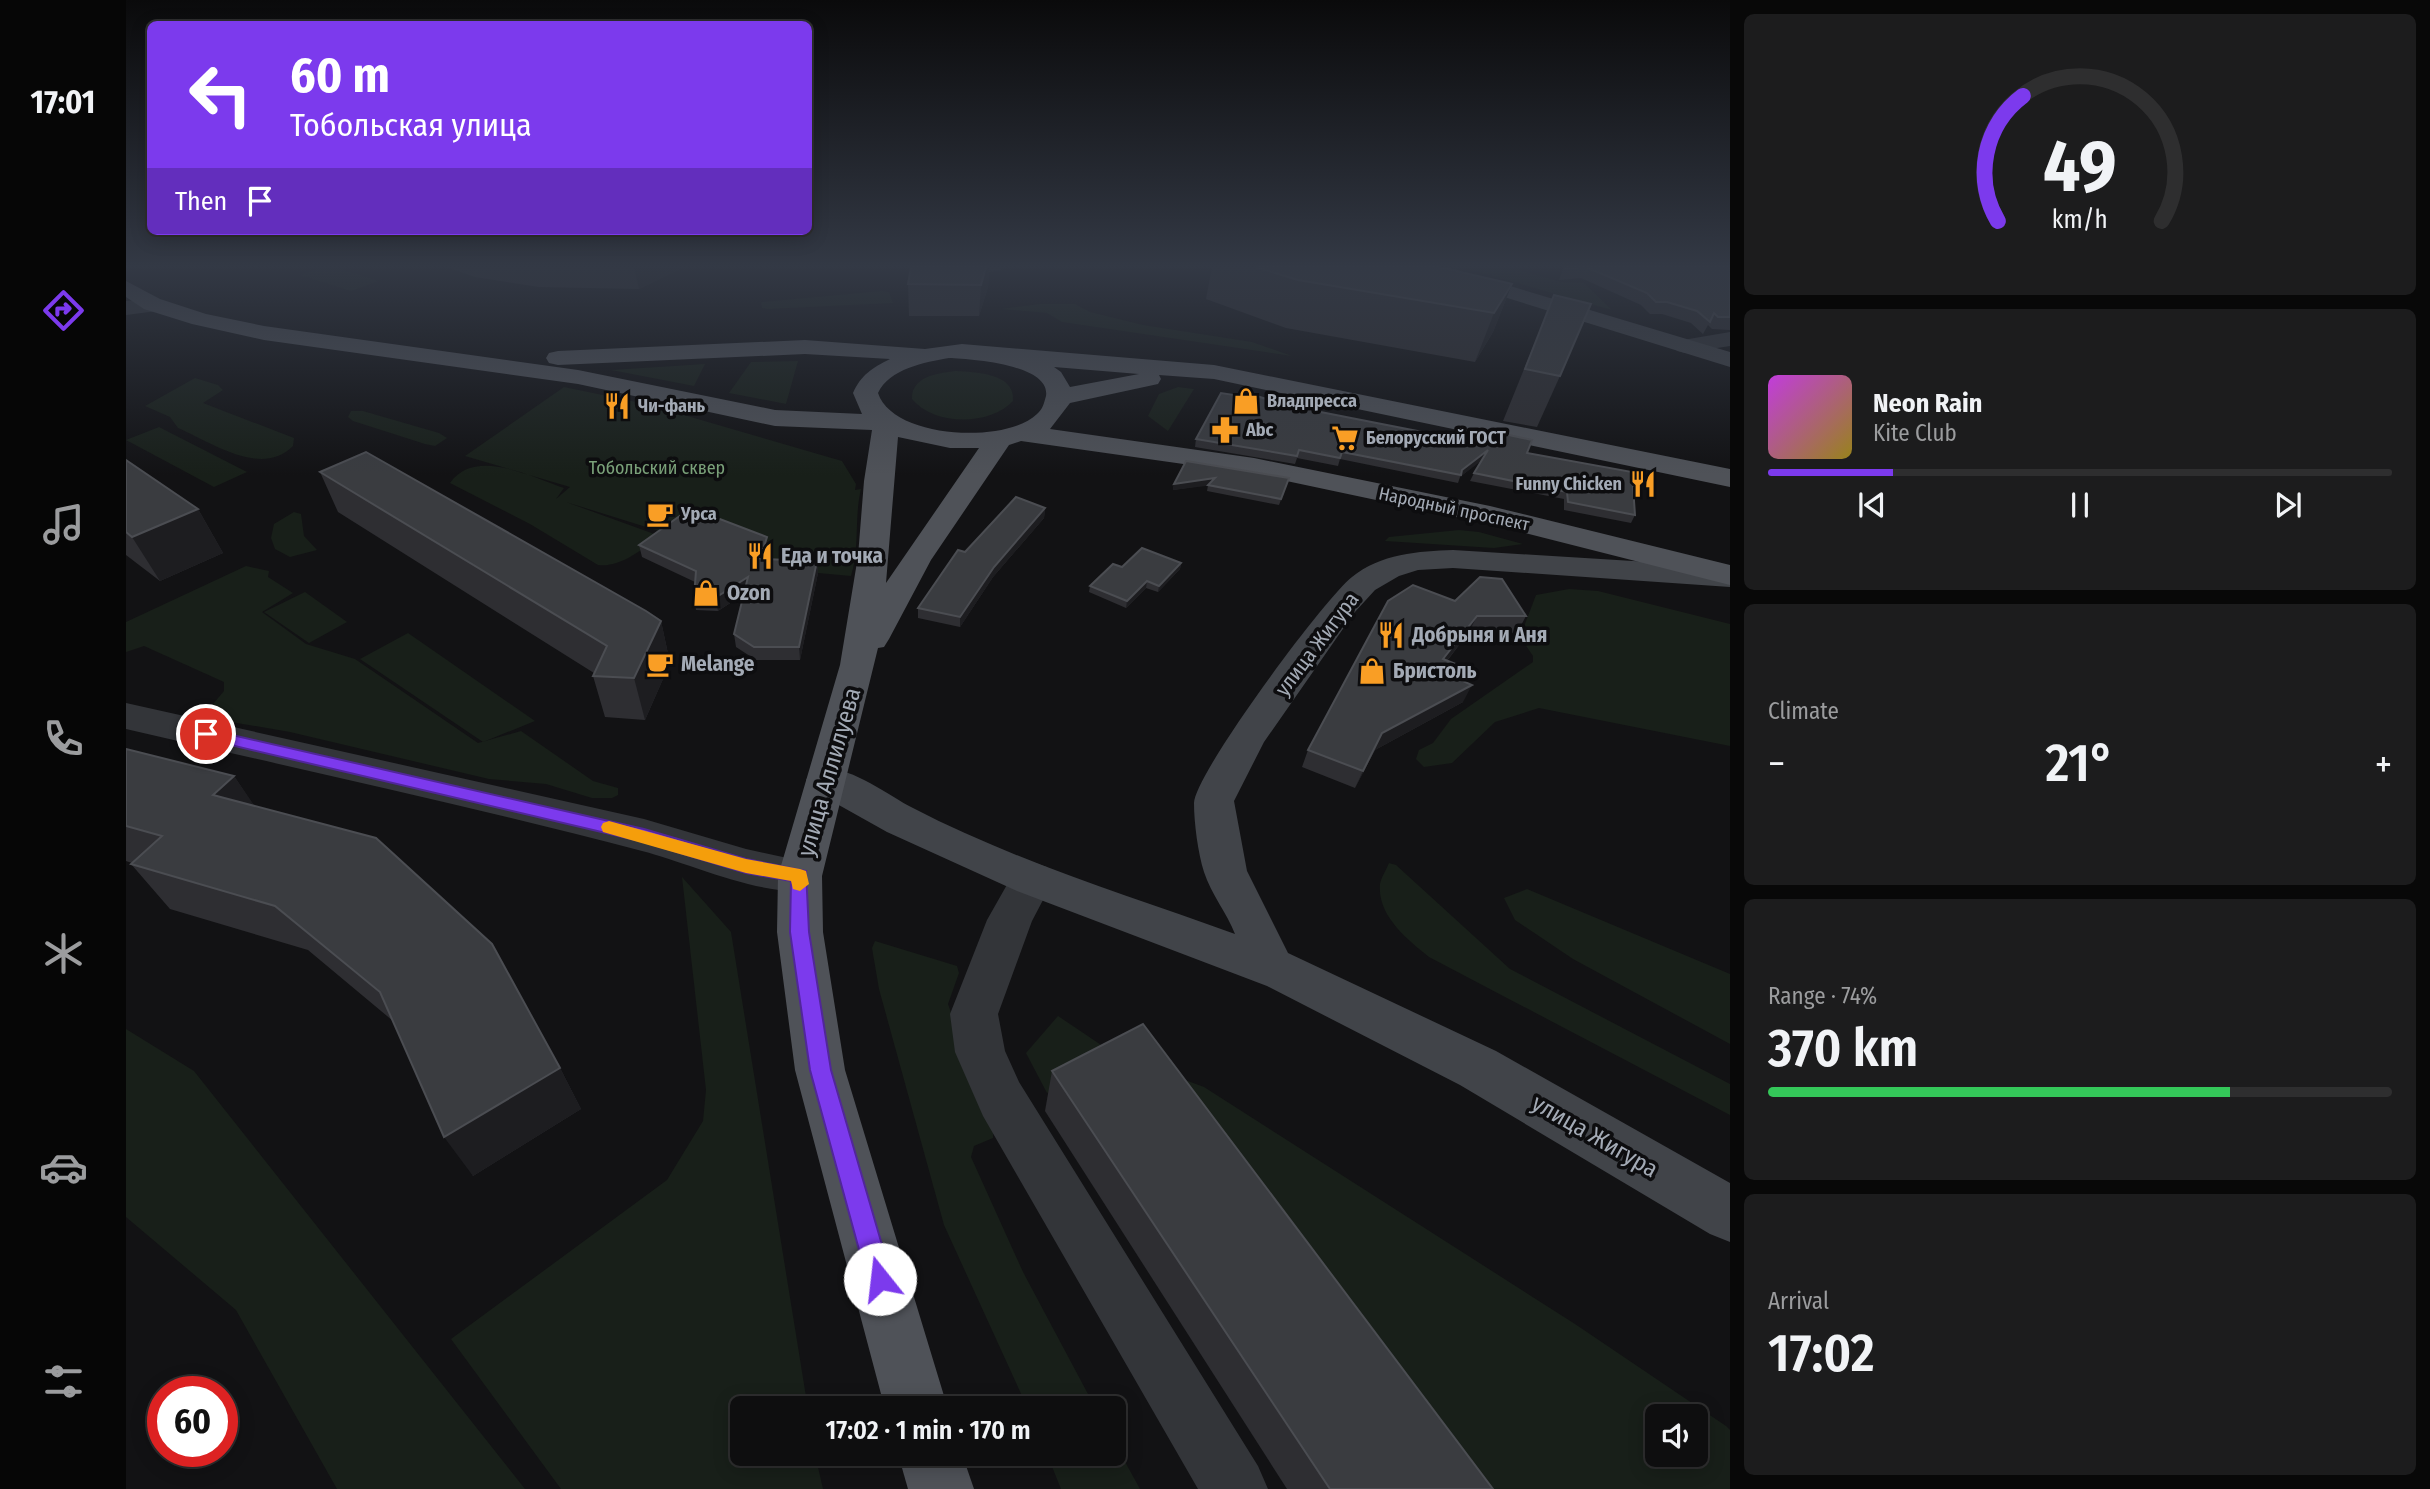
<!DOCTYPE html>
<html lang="en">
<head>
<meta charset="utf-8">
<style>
	body { margin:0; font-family:"Fira Sans Condensed",sans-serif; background:#1c1c1d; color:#f1f3f6; height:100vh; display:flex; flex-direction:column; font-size:26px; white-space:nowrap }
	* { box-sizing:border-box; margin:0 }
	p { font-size:23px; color:#9b9c9e }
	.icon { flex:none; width:38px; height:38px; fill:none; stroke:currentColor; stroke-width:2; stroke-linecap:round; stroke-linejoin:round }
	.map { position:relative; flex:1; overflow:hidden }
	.side { display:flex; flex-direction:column; gap:14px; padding:14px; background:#080808; width:700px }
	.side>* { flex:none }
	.top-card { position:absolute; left:21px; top:21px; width:665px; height:214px; border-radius:10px; box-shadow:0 4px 18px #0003,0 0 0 2px #2e2e2f; background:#7c3aed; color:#fff; overflow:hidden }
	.controls { position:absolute; left:1519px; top:1404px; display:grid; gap:14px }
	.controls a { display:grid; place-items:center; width:63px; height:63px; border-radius:10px; background:#0e0e0f; box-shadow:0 4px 18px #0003,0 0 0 2px #2e2e2f; font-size:35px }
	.speed { position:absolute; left:21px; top:1376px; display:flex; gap:14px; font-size:35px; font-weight:700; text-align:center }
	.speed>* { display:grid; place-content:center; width:91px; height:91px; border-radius:50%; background:#0e0e0f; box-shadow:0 4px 18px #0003,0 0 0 2px #2e2e2f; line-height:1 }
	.speed .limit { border:10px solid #d22; background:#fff; color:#111 }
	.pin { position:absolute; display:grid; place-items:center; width:60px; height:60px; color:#fff; margin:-30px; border:4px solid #fff; border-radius:50%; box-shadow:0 2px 7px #0007 }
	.me { position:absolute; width:77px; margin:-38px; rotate:344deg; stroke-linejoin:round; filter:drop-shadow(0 0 5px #0008) }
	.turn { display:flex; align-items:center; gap:24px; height:147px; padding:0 28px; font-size:32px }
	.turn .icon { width:91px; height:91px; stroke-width:2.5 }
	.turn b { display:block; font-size:49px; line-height:60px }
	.then { display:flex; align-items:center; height:66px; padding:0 28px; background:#0003; gap:14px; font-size:26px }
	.big { font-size:52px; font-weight:600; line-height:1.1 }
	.side .widget { flex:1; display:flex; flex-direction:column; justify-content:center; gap:10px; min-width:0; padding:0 24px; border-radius:10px; background:#1c1c1d }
	.side .dial { align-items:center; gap:0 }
	.dial svg { height:182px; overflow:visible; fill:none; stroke:#2e2e2f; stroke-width:7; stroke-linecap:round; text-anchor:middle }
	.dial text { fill:#f1f3f6; stroke:none }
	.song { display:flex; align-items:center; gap:21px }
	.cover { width:84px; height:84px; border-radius:10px; background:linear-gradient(135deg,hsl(290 70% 55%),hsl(50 70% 35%)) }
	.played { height:7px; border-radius:4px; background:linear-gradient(90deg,#7c3aed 20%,#2e2e2f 20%) }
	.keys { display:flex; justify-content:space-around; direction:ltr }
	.heat { display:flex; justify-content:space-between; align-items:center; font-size:38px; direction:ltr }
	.charge { height:10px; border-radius:5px; background:linear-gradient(90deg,#34c759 74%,#2e2e2f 0) }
	.trip { position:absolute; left:604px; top:1396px; width:396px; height:70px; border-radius:10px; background:#0e0e0f; box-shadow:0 4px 18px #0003,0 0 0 2px #2e2e2f; font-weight:600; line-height:70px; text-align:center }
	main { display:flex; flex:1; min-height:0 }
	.dock { display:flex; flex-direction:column; width:126px; justify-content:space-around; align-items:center; background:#060606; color:#9b9c9e }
	.dock .icon { width:49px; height:49px }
	.dock .current { color:#7c3aed }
	.dock b { font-size:32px; color:#f1f3f6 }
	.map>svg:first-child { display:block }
	.green { fill:#181f19; fill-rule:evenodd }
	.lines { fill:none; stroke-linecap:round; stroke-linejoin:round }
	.street { fill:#333539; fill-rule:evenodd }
	.secondary { fill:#414449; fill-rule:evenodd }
	.primary { fill:#4f5258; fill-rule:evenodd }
	.wall { fill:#2e2e32 }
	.shaded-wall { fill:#1d1d20 }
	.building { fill:#3a3c40; stroke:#4b4d52; stroke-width:2 }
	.route { fill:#7c3aed; stroke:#51269a; stroke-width:2 }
	.slow { fill:#f59e0b }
	.labels { text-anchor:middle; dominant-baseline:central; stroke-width:7; stroke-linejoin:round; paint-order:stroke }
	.far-poi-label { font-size:18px; font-weight:bold; fill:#a3aab5; stroke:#0d0d0f; text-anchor:start }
	.far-park-label { font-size:18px; fill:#7aa179; stroke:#0d0d0f }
	.far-street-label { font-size:18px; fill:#a3aab5; stroke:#0d0d0f }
	.poi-label { font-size:21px; font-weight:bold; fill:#a3aab5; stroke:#0d0d0f; text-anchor:start }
	.street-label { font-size:21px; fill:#a3aab5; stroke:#0d0d0f }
	.near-street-label { font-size:24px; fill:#a3aab5; stroke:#0d0d0f }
</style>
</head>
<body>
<main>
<nav class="dock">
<b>17:01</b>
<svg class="icon current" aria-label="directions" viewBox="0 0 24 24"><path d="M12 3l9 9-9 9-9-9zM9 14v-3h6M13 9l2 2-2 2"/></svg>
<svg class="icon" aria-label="music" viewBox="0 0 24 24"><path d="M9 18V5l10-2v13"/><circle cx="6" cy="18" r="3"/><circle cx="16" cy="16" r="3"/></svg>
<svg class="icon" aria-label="phone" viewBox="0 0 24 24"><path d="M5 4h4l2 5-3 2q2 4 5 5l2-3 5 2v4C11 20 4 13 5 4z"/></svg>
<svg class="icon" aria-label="climate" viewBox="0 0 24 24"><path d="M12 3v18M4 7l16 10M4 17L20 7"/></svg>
<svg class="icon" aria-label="car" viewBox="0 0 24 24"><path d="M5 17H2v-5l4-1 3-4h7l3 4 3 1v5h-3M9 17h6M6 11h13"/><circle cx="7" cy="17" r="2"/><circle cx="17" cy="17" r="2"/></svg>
<svg class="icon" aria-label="filters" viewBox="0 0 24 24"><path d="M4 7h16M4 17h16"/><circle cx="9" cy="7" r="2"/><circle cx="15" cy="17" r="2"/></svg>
</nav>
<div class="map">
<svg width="1604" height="1489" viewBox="0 0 1604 1489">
	<rect width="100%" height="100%" fill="#121214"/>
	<g class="green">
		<path d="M197,267h11l45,14 -28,10 -51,-16z"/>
		<path d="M1335,267h48l52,15 23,1 28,27z"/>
		<path d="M756,291l7,1 4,11 -125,6 -6,-1 -1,-6z"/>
		<path d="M914,304h35l15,8 53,13 109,17 40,14 -230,-34 -15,-9 -46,-4z"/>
		<path d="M672,361l-12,43 -57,-11 22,-31z"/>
		<path d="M579,364l-11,22 -83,-16z"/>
		<path d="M829,371c20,1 61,2 58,30 -23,25 -79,25 -101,-2 -1,-22 25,-26 43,-28z"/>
		<path d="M69,378l23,7 5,5 -20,13 91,35 -1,8c-32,32 -82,-4 -115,-18l-8,-11 -25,-11z"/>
		<path d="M438,387l82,17 196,57 14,23 -1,6 6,-1c-7,29 -1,58 -10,87l-33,-3 -156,-41 -96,-30 91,33c-12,15 -39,33 -59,30l-68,-41 -80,-41c25,-36 82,-6 114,5l-8,11 14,-12 -105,-31z"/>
		<path d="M1052,387l16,2 -26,42 -20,-15 11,-22z"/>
		<path d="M225,411h12l76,22 8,5 -12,8 -10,-2 -72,-23 -5,-4z"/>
		<path d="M33,427l88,45 -33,15 -88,-47z"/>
		<path d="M168,512l7,2 3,22 13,14 -27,7 -15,-8 -4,-11 3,-14z"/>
		<path d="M1333,530l20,2 44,12 -29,4 -109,-7 4,-4z"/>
		<path d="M120,566l23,5 -1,6 25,16 -31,19 44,32 49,15 123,84 43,-12 72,50 25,7v7l-6,3h-20l-46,-14 -57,-5 -199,-47 -88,-15 22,-26v-9l-80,-36 -18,6v-30z"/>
		<path d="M1443,589l29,2 132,33v122l-191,-38 -44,14 -43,41 -28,4 -8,-8 3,-9 14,-7 18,-24 82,-57v-6l-13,-19 16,-42z"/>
		<path d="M179,592l42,30 -38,21 -45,-31z"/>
		<path d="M282,633l127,88 -52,21 -123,-83z"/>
		<path d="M1263,863l7,2 114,104 220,115v31l-301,-158c-21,-17 -52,-41 -49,-73 1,-6 6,-14 9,-21z"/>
		<path d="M556,877l49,55 77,477h-66v45h73l8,35h-262l-110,-150 216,-159 36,-59 3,-31z"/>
		<path d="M1401,889l203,85v70l-157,-85 -58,-39 -11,-22z"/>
		<path d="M749,941l82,25 2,7 -11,31 45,127v7l-19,8 -3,11 52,115 73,137h-68l-84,-184 -65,-236 -7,-41z"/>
		<path d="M932,1016l58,39 -69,38 -21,-40z"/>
		<path d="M0,1029l68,42 331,418h-188l-101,-179 -110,-93z"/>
		<path d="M1051,1077l27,10 371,237 151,102 4,4v59h-256zM1531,1416h39v38h-39z"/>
		<path d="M987,1440l27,49h-79l-14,-35h66z"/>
	</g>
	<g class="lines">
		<g class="street">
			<path d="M23,299l8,2 3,5 -3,5 -31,4v-14z"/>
			<path d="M1604,332v14l-45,7 -8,-2 -4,-5 4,-5z"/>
			<path d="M0,703l518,116 102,30 69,15 7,12 -7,12c-42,14 -128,-26 -173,-37 -171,-45 -344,-82 -516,-122z"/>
			<path d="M906,862l15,5 7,12 -22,42 -34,93 7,37 14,31 239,384 10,23h-70l-215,-373 -28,-64 -5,-38 37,-94 30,-53z"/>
		</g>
		<g class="secondary">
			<path d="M1291,267h30l283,85v15l-310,-96z"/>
			<path d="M1327,550l277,17v20l-277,-19 -35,2 -19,6 -24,14 -21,23 -90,129 -30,59 13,70 41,82 208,98 234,132v59l-20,-8 -250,-149 -193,-99 -250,-95 -130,-59 -75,-42 -6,-10 6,-10c32,-10 72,23 101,38 102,53 214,87 322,126 -8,-21 -24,-40 -31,-62 -6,-19 -10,-49 -10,-69 1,-30 130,-204 158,-226 28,-23 67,-26 101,-27z"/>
		</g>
		<g class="primary">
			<path d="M0,281l34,18 46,15 58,12 314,44 197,40 87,4 -9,-21c8,-18 19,-25 37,-34l-85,-5 -247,11 -9,-2 -3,-5 3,-5 9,-2 247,-11 120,9 37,-5 252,21 516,104v18l-516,-108 -55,-4 2,4 -3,5 -88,19 -20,26 204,29 236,48 240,59v20l-241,-61 -235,-50 -233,-33 -12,4 -78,115 -42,79 -5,8 -6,1 -56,228 1,56 22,138 103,339h-63l-90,-339 -18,-138 1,-56 62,-211 18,-109 6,-75 8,-51 -97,-4 -197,-42 -314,-44 -72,-16 -48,-15 -18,-12zM823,358c21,1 102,6 97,38 -2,7 -3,13 -9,18 -31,30 -144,25 -159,-21 11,-24 47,-31 71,-35zM928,367l85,7 -69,13 -9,-15zM772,437l52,11h29l-93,135z"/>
			<path d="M772,1454h64l12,35h-66z"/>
		</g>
	</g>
	<g class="wall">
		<path d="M320,267h238l-45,22 -100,-2 -64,-10z"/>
		<path d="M785,267h93l-5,4 -10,1 -1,15 -9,29h-70l-1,-32z"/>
		<path d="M1086,267h227l73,17 -19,48 -18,30 -189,-34 -80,-29z"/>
		<path d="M1438,267h166v63l-18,-1 -4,-4 -5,9 -12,-11 -29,-9h-12l-9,-9 -60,-27 -22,2z"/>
		<path d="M1428,295l6,81 -23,51 -34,-6z"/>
		<path d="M1164,406l237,47 108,62 -4,8 -67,-13v-11l-94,-18 4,-8 7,-13 -21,17 -2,6 -118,-24 -2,7 -41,-8 -2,6 -100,-17 1,-8z"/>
		<path d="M0,460l72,49 25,44 -63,28 -34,-26z"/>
		<path d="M194,472l341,149 9,42 -25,57 -40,-3 -12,-41 1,-3 -256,-161z"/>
		<path d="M1048,484h113l-8,21 -72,-14 1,-6 -35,5z"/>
		<path d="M919,508l-1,10 -51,59 -33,50 -42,-9v-10l47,-56z"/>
		<path d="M513,545l130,5 -3,9 51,2 1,12 -18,87h-44l-20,-13 -2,-13 10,-40 -26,17 -22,-1 -2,-13 1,-15 -53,-25z"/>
		<path d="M1055,563l-1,6 -22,23 -12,-4 -20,20 -37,-16 1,-6 32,-19z"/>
		<path d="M1329,601l71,15 -9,17 -48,-1 -22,29 11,4 -5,12 10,25 -88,48 -20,38 -53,-21 6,-17z"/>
		<path d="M0,749l108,27 20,30 306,262 21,41 -108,67 -80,-155 -85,-71 -138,-41 -39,-45 1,-1 -6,-2z"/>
		<path d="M926,1071l441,418h-206l-242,-378z"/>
	</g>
	<g class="shaded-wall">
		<path d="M508,267h50l-45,22z"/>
		<path d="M860,267h3l-1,20 -9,29 2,-31z"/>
		<path d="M1386,284l-19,48 -18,30 19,-49z"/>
		<path d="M1362,450l-3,8 -25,19 2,-7z"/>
		<path d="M1089,478l-1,7 -41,5 1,-6z"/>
		<path d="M919,508l-1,10 -51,59 -33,50v-10l34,-50z"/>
		<path d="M72,509l25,44 -63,28 -28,-44z"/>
		<path d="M641,537l2,13 -7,22 -2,-13z"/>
		<path d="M691,561l1,12 -18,87 -1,-13z"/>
		<path d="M1055,563l-1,6 -22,23 1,-6z"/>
		<path d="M622,577l2,13 -32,21 -3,-13z"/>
		<path d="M1021,581l-1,7 -20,20 1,-7z"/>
		<path d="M1351,616l-8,16 -34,44 8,-17z"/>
		<path d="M535,621l9,42 -25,57 -11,-42z"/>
		<path d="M1332,665l-8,17 -1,-7z"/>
		<path d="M1346,685l-9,17 -88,48 -20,38 8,-17 19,-38z"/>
		<path d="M108,776l31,45 -52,-26z"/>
		<path d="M434,1068l21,41 -108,67 -29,-39z"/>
	</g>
	<g class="building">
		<path d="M785,267h75l-5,18 -73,-1z"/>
		<path d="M1130,267h183l73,17 -18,29 -196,-33z"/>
		<path d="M1439,267h165v50h-12l-4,-4 -4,9 -13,-11 -30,-9h-11l-9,-9 -61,-26 -22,2z"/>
		<path d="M1428,295l37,9 -31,72 -35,-7z"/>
		<path d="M1117,392l47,14 204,40 5,-13 33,7 -5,13 105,19 3,43 -67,-13 -1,-10 -93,-19 14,-23 -26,20 -1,5 -119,-23 -2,6 -41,-8 -2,6 -101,-17 25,-46 19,3z"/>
		<path d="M240,452l280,159 15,10 -27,57 -41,-2 14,-30 -287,-174z"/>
		<path d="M0,460l72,49 -66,28 -6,-5z"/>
		<path d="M1060,461l103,17 -8,21 -73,-14 7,-7 -41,6z"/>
		<path d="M890,497l29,11 -51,59 -34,50 -42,-9 40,-58 7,2z"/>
		<path d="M565,508l76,29 -7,22 57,2 -18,86h-45l-20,-13 14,-57 -33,21 -21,-1 2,-26 -57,-26z"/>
		<path d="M1016,548l39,15 -22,23 -12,-5 -20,20 -37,-15 23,-22 9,3z"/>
		<path d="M1354,577l22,2 24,37h-49l-34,43 15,6 -9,10 23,10 -90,48 -19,38 -55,-21 80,-149 25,-16 42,16z"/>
		<path d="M0,749l108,27 -21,19 163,43 116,106 68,124 -116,69 -64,-145 -105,-86 -144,-42 31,-28 -36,-10z"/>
		<path d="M1017,1024l350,465h-163l-278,-418z"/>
	</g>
	<linearGradient id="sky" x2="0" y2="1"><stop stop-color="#0a0a0b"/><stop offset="0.56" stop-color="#333945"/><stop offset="1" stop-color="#333945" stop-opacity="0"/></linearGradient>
	<rect width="1604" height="475" fill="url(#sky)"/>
	<path class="route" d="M80,729l438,100 102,30 60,12 3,61 22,138 61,209 -4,8 -8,4 -9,-4 -4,-8 -57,-209 -20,-138 1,-51 -45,-8 -102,-31 -443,-104v-8z"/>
	<path class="slow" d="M483,821l137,38 54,10 6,2 3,13 -9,7 -7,-2 -2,-8 -45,-8 -143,-41 -2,-5 2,-4z"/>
	<defs>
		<symbol id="shop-bare" viewBox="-9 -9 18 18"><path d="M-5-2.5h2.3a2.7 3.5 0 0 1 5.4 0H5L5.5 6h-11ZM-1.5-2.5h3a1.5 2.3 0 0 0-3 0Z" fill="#f99e25" stroke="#0d0d0f" stroke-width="2.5" paint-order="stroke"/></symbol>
		<symbol id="restaurant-bare" viewBox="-9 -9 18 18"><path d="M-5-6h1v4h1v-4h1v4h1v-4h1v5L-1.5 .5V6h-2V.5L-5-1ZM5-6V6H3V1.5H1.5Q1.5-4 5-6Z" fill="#f99e25" stroke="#0d0d0f" stroke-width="2.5" paint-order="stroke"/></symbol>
		<symbol id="pharmacy-bare" viewBox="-9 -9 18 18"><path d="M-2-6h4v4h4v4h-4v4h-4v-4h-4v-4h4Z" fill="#f99e25" stroke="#0d0d0f" stroke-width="2.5" paint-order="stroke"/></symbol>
		<symbol id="supermarket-bare" viewBox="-9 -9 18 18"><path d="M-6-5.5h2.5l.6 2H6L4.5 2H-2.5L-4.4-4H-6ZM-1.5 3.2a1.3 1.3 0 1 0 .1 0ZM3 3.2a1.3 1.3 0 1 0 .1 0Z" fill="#f99e25" stroke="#0d0d0f" stroke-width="2.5" paint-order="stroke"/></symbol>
		<symbol id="cafe-bare" viewBox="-9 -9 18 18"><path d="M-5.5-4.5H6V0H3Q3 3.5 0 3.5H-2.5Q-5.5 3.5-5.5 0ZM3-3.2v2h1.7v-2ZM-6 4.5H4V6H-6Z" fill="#f99e25" stroke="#0d0d0f" stroke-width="2.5" paint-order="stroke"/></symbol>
	</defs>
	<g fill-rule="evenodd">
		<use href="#shop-bare" x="1101" y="382" width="38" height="38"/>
		<use href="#restaurant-bare" x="472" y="387" width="38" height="38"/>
		<use href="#pharmacy-bare" x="1080" y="411" width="38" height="38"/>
		<use href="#supermarket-bare" x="1200" y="419" width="38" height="38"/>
		<use href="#restaurant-bare" x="1498" y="465" width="38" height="38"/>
		<use href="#cafe-bare" x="515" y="495" width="38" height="38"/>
		<use href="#restaurant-bare" x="615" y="537" width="38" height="38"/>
		<use href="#shop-bare" x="561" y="574" width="38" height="38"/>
		<use href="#restaurant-bare" x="1246" y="616" width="38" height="38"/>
		<use href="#cafe-bare" x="515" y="645" width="38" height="38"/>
		<use href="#shop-bare" x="1227" y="652" width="38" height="38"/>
	</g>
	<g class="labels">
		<g class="far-poi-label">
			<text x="1141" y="401">Владпресса</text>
			<text x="512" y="406">Чи-фань</text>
			<text x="1120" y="430">Abc</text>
			<text x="1240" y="438">Белорусский ГОСТ</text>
			<text x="1496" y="484" text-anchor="end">Funny Chicken</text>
			<text x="555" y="514">Урса</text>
		</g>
		<g class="far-park-label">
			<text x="531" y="468">Тобольский сквер</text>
		</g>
		<g class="far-street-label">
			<text transform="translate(1328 509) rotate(12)">Народный проспект</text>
		</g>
		<g class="poi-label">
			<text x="655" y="556">Еда и точка</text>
			<text x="601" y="593">Ozon</text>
			<text x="1286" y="635">Добрыня и Аня</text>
			<text x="555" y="664">Melange</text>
			<text x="1267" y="671">Бристоль</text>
		</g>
		<g class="street-label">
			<text transform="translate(1191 644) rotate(-53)">улица Жигура</text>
		</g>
		<g class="near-street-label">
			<text transform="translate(703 772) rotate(-74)">улица Аллилуева</text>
			<text transform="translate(1469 1136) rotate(30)">улица Жигура</text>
		</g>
	</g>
</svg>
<div class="controls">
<a><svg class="icon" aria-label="sound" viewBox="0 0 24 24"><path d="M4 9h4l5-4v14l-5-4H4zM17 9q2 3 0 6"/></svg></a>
</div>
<div class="speed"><div class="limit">60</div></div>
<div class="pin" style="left:80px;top:734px;background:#d93025"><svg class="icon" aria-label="arrive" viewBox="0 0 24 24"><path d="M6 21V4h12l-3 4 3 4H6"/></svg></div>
<svg class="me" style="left:754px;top:1279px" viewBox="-20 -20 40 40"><circle r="19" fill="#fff"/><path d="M0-13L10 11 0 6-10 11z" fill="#7c3aed"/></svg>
<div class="trip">17:02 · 1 min · 170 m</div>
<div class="top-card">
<div class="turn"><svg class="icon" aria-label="left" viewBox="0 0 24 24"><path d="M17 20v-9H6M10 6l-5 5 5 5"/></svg><div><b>60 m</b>Тобольская улица</div></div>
<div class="then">Then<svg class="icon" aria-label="arrive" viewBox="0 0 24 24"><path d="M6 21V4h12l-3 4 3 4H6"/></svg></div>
</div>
</div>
<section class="side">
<div class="widget dial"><svg viewBox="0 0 100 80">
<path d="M14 69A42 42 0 1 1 86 69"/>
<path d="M14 69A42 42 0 0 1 25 14" stroke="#7c3aed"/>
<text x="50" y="56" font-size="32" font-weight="700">49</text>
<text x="50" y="72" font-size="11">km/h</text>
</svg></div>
<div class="widget">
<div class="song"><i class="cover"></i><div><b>Neon Rain</b><p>Kite Club</p></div></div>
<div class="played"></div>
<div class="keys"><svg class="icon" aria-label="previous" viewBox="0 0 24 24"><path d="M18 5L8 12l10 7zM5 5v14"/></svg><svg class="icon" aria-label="pause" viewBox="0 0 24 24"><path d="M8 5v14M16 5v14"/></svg><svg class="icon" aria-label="next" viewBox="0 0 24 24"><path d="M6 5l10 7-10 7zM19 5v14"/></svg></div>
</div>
<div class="widget"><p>Climate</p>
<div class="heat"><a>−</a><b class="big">21°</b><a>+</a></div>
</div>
<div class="widget"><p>Range · 74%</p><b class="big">370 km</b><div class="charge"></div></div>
<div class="widget"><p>Arrival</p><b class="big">17:02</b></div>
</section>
</main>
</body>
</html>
